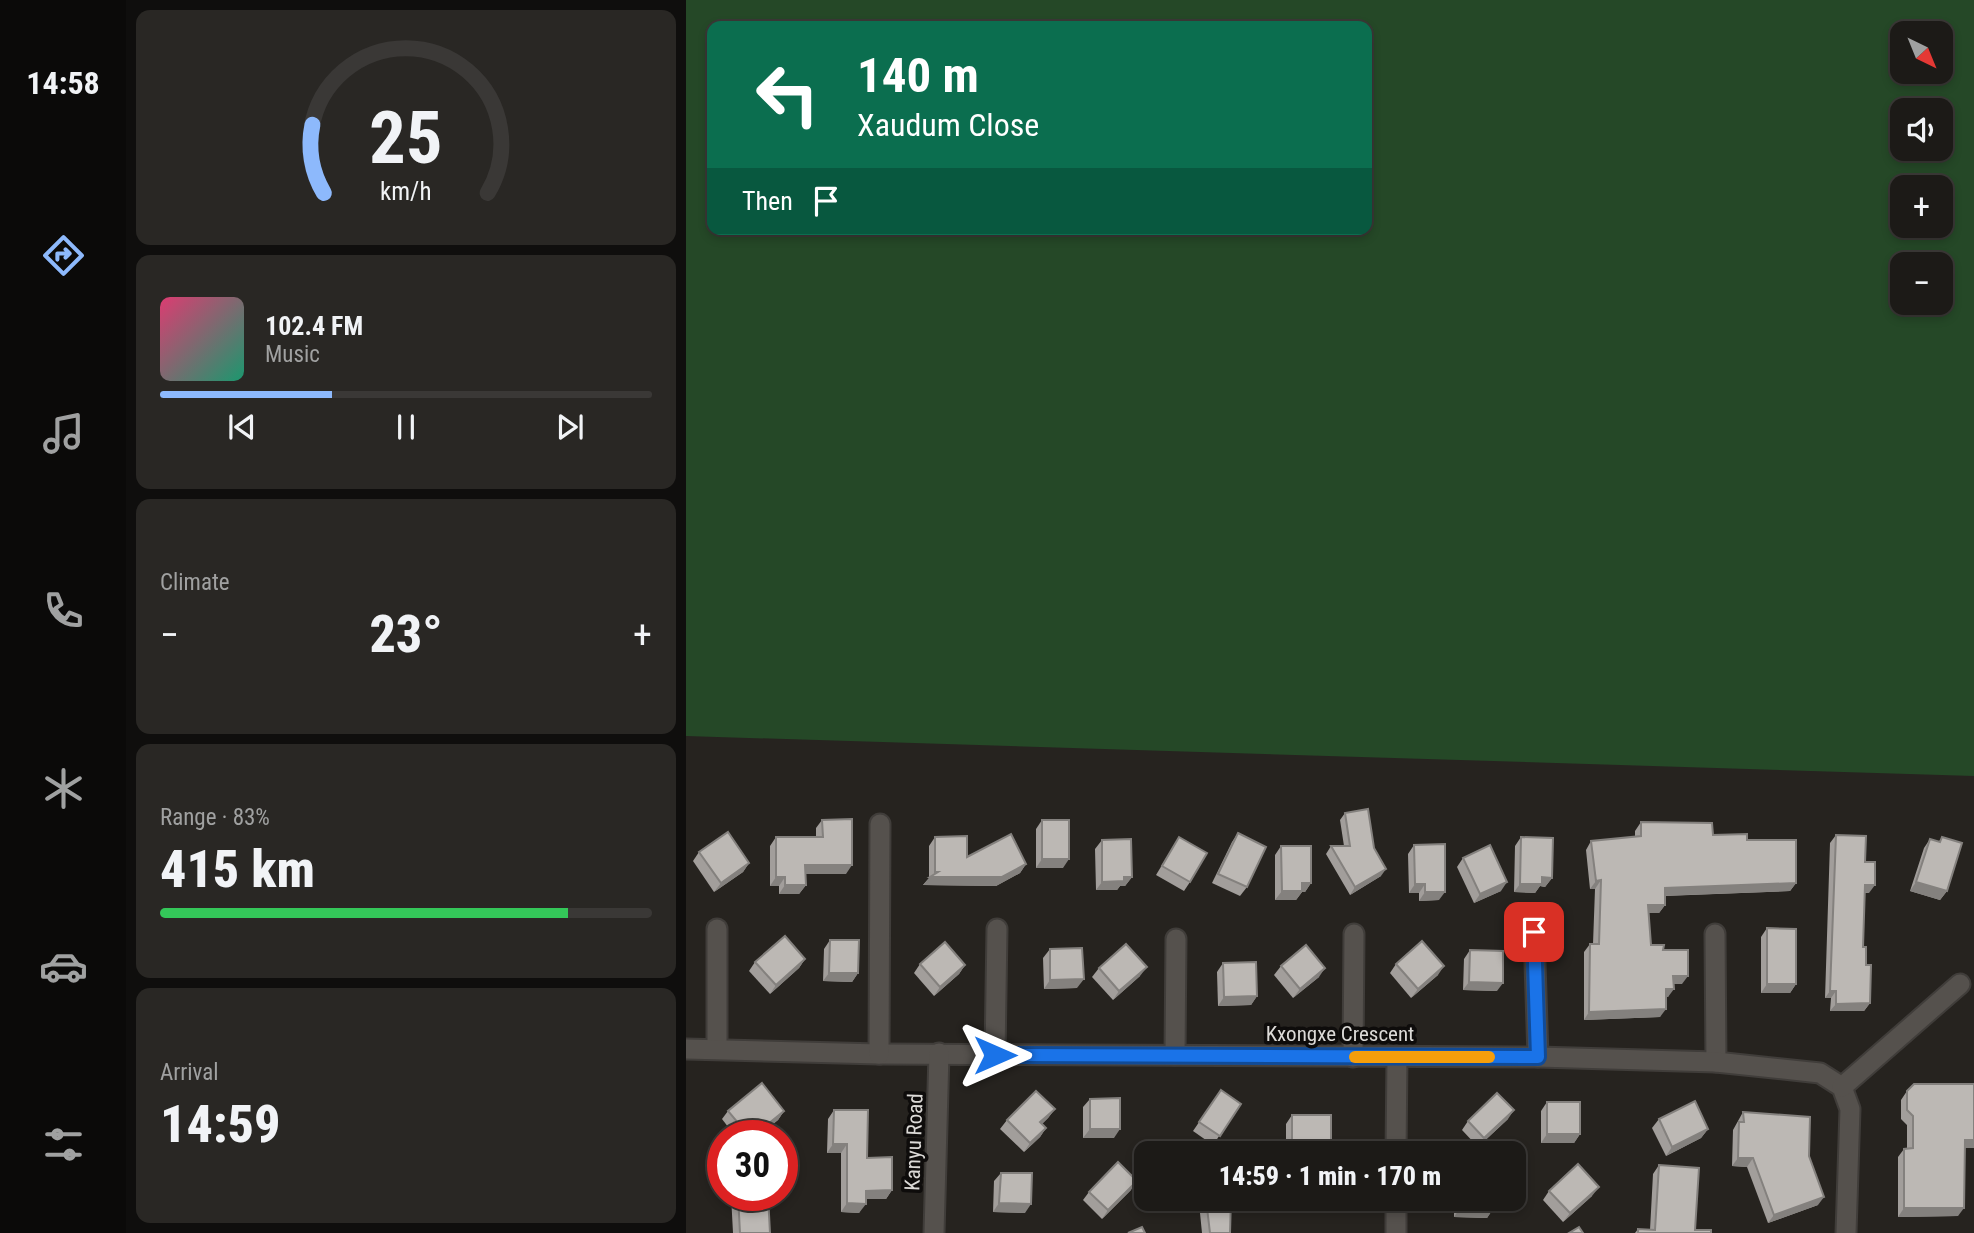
<!DOCTYPE html>
<html lang="en">
<head>
<meta charset="utf-8">
<style>
	body { margin:0; font-family:"Roboto Condensed",sans-serif; background:#292724; color:#f1f3f6; height:100vh; display:flex; flex-direction:column; font-size:26px; white-space:nowrap }
	* { box-sizing:border-box; margin:0 }
	p { font-size:23px; color:#a0a1a1 }
	.icon { flex:none; width:38px; height:38px; fill:none; stroke:currentColor; stroke-width:2; stroke-linecap:round; stroke-linejoin:round }
	.map { position:relative; flex:1; overflow:hidden }
	.side { display:flex; flex-direction:column; gap:10px; padding:10px; background:#0f0e0d; width:560px }
	.side>* { flex:none }
	.hud { position:absolute; left:21px; top:21px; width:665px; height:214px; border-radius:14px; box-shadow:0 4px 10px #0003,0 0 0 2px #3a3836; background:#0b6e4f; color:#fff; overflow:hidden }
	.needle { width:46px; rotate:137deg }
	.buttons { position:absolute; left:1204px; top:21px; display:grid; gap:14px }
	.buttons a { display:grid; place-items:center; width:63px; height:63px; border-radius:14px; background:#1c1a17; box-shadow:0 4px 10px #0003,0 0 0 2px #3a3836; font-size:35px }
	.speed { position:absolute; left:21px; top:1120px; display:flex; gap:14px; font-size:35px; font-weight:700; text-align:center }
	.speed>* { display:grid; place-content:center; width:91px; height:91px; border-radius:50%; background:#1c1a17; box-shadow:0 4px 10px #0003,0 0 0 2px #3a3836; line-height:1 }
	.speed .limit { border:10px solid #d22; background:#fff; color:#111 }
	.pin { position:absolute; display:grid; place-items:center; width:60px; height:60px; color:#fff; margin:-30px; border-radius:14px; box-shadow:0 4px 10px #0006 }
	.me { position:absolute; width:77px; margin:-38px; rotate:90deg; stroke-linejoin:round; filter:drop-shadow(0 0 5px #0008) }
	.turn { display:flex; align-items:center; gap:24px; height:147px; padding:0 35px; font-size:32px }
	.turn .icon { width:91px; height:91px; stroke-width:2.5 }
	.turn b { display:block; font-size:49px; line-height:60px }
	.then { display:flex; align-items:center; height:66px; padding:0 35px; background:#0003; gap:14px; font-size:26px }
	.big { font-size:52px; font-weight:800; line-height:1.1 }
	.side .widget { flex:1; display:flex; flex-direction:column; justify-content:center; gap:10px; min-width:0; padding:0 24px; border-radius:14px; background:#292724 }
	.side .dial { align-items:center; gap:0 }
	.dial svg { height:182px; overflow:visible; fill:none; stroke:#3a3836; stroke-width:7; stroke-linecap:round; text-anchor:middle }
	.dial text { fill:#f1f3f6; stroke:none }
	.song { display:flex; align-items:center; gap:21px }
	.cover { width:84px; height:84px; border-radius:10px; background:linear-gradient(135deg,hsl(340 70% 55%),hsl(160 70% 35%)) }
	.played { height:7px; border-radius:4px; background:linear-gradient(90deg,#8db9fc 35%,#3a3836 35%) }
	.keys { display:flex; justify-content:space-around; direction:ltr }
	.heat { display:flex; justify-content:space-between; align-items:center; font-size:38px; direction:ltr }
	.charge { height:10px; border-radius:5px; background:linear-gradient(90deg,#34c759 83%,#3a3836 0) }
	.trip { position:absolute; left:448px; top:1141px; width:392px; height:70px; border-radius:14px; background:#1c1a17; box-shadow:0 4px 10px #0003,0 0 0 2px #3a3836; font-weight:800; line-height:70px; text-align:center }
	main { display:flex; flex:1; min-height:0 }
	.menu { display:flex; flex-direction:column; width:126px; justify-content:space-around; align-items:center; background:#0b0a09; color:#a0a1a1 }
	.menu .icon { width:49px; height:49px }
	.menu .current { color:#8db9fc }
	.menu b { font-size:32px; color:#f1f3f6 }
	.map>svg:first-child { display:block }
	.green { fill:#254827; fill-rule:evenodd }
	.lines { fill:none; stroke-linecap:round; stroke-linejoin:round }
	.minor-casing { stroke:#403d3a; stroke-width:23 }
	.minor { stroke:#55514d; stroke-width:19 }
	.wall { fill:#a29e9b }
	.shaded-wall { fill:#84817e }
	.building { fill:#bcb8b4; stroke:#84817e; stroke-width:2 }
	.route-casing { stroke:#114b97; stroke-width:18 }
	.route { stroke:#1a73e8; stroke-width:12 }
	.slow { stroke:#f59e0b; stroke-width:12 }
	.labels { text-anchor:middle; dominant-baseline:central; stroke-width:7; stroke-linejoin:round; paint-order:stroke }
	.street-label { font-size:21px; fill:#dcdad7; stroke:#0e0c0b }
</style>
</head>
<body>
<main>
<nav class="menu">
<b>14:58</b>
<svg class="icon current" aria-label="directions" viewBox="0 0 24 24"><path d="M12 3l9 9-9 9-9-9zM9 14v-3h6M13 9l2 2-2 2"/></svg>
<svg class="icon" aria-label="music" viewBox="0 0 24 24"><path d="M9 18V5l10-2v13"/><circle cx="6" cy="18" r="3"/><circle cx="16" cy="16" r="3"/></svg>
<svg class="icon" aria-label="phone" viewBox="0 0 24 24"><path d="M5 4h4l2 5-3 2q2 4 5 5l2-3 5 2v4C11 20 4 13 5 4z"/></svg>
<svg class="icon" aria-label="climate" viewBox="0 0 24 24"><path d="M12 3v18M4 7l16 10M4 17L20 7"/></svg>
<svg class="icon" aria-label="car" viewBox="0 0 24 24"><path d="M5 17H2v-5l4-1 3-4h7l3 4 3 1v5h-3M9 17h6M6 11h13"/><circle cx="7" cy="17" r="2"/><circle cx="17" cy="17" r="2"/></svg>
<svg class="icon" aria-label="filters" viewBox="0 0 24 24"><path d="M4 7h16M4 17h16"/><circle cx="9" cy="7" r="2"/><circle cx="15" cy="17" r="2"/></svg>
</nav>
<section class="side">
<div class="widget dial"><svg viewBox="0 0 100 80">
<path d="M14 69A42 42 0 1 1 86 69"/>
<path d="M14 69A42 42 0 0 1 9 39" stroke="#8db9fc"/>
<text x="50" y="56" font-size="32" font-weight="700">25</text>
<text x="50" y="72" font-size="11">km/h</text>
</svg></div>
<div class="widget">
<div class="song"><i class="cover"></i><div><b>102.4 FM</b><p>Music</p></div></div>
<div class="played"></div>
<div class="keys"><svg class="icon" aria-label="previous" viewBox="0 0 24 24"><path d="M18 5L8 12l10 7zM5 5v14"/></svg><svg class="icon" aria-label="pause" viewBox="0 0 24 24"><path d="M8 5v14M16 5v14"/></svg><svg class="icon" aria-label="next" viewBox="0 0 24 24"><path d="M6 5l10 7-10 7zM19 5v14"/></svg></div>
</div>
<div class="widget"><p>Climate</p>
<div class="heat"><a>−</a><b class="big">23°</b><a>+</a></div>
</div>
<div class="widget"><p>Range · 83%</p><b class="big">415 km</b><div class="charge"></div></div>
<div class="widget"><p>Arrival</p><b class="big">14:59</b></div>
</section>
<div class="map">
<svg width="1288" height="1233" viewBox="0 0 1288 1233">
	<rect width="100%" height="100%" fill="#26231f"/>
	<path class="green" d="M0,0h1288v776l-1288,-40zM26,26h655v203h-655zM1216,33h39v39h-39zM1216,110h39v39h-39zM1216,187h39v39h-39zM1216,264h39v39h-39z"/>
	<g class="lines">
		<defs>
			<g id="minor">
				<path d="M31,929v120"/>
				<path d="M848,932l4,125"/>
				<path d="M1029,934l1,128"/>
				<path d="M0,1049l193,5 659,3 178,5 104,11 22,14 8,22 -4,124"/>
				<path d="M193,1054l1,-230"/>
				<path d="M309,1055l2,-126"/>
				<path d="M489,1055l1,-116"/>
				<path d="M667,1057l1,-123"/>
				<path d="M1156,1087l118,-103"/>
				<path d="M710,1153l1,-96"/>
				<path d="M248,1233l5,-180"/>
				<path d="M710,1233v-34"/>
			</g>
		</defs>
		<use href="#minor" class="minor-casing"/>
		<use href="#minor" class="minor"/>
	</g>
	<g class="wall">
		<path d="M659,813l29,35 7,28 -31,19 -24,-41 5,-8h13l-4,-26z"/>
		<path d="M136,820l24,54h-40v11l-7,9h-20v-8h-9v-40l6,-9h40v-9z"/>
		<path d="M356,820l21,48h-27v-39z"/>
		<path d="M955,822l106,18 49,43 -6,8 -125,5v9l-6,8h-10l2,32 12,5 19,34h-9l-5,13h-2l-6,20 -76,3v-68l6,-8h3l2,-55h-5l-4,-39 5,-9 44,-4v-6z"/>
		<path d="M552,833l9,54 -7,9 -28,-13 20,-41z"/>
		<path d="M1150,835l29,27 4,31h-4l-2,54 7,56 -6,8h-34l1,-13h-6l5,-155z"/>
		<path d="M249,837l32,20 59,7 -6,9 -24,13 -73,-1 6,-7v-32z"/>
		<path d="M493,837l11,45 -6,9 -28,-16z"/>
		<path d="M835,837l31,41 -7,9 -5,-1 -5,7 -21,-1 1,-46z"/>
		<path d="M1256,837l5,54 -7,9 -30,-9 14,-43 6,-9 9,3z"/>
		<path d="M416,840l30,37 -7,9h-5l-3,4h-21l-1,-41z"/>
		<path d="M728,845l25,55 -20,1v-8h-10l-1,-39z"/>
		<path d="M595,846l30,37 -6,9h-3l-6,8h-21v-45z"/>
		<path d="M13,852l50,11 -6,9 -29,20 -21,-31z"/>
		<path d="M777,858l38,33 -27,12 -17,-36z"/>
		<path d="M1081,928l29,56 -6,9h-29v-56z"/>
		<path d="M144,940l28,33 -6,9 -29,-1 1,-32z"/>
		<path d="M364,949l27,39 -33,1 -1,-31z"/>
		<path d="M784,950l27,41 -34,-1 1,-31z"/>
		<path d="M119,959l-6,9 -29,26 -21,-23 6,-9z"/>
		<path d="M537,963l34,33 -6,9 -33,1 -1,-34z"/>
		<path d="M234,964l45,1 -6,9 -25,22 -20,-23z"/>
		<path d="M710,964l42,11 -27,23 -21,-25z"/>
		<path d="M595,966l38,11 -26,21 -19,-23z"/>
		<path d="M413,968l41,8 -27,24 -21,-23z"/>
		<path d="M535,1090l20,14 -28,41 -20,-14z"/>
		<path d="M1221,1091l58,57 -7,68 -60,1v-60l6,-8 3,-1v-23l-6,-6v-19z"/>
		<path d="M404,1099l24,39h-31v-31z"/>
		<path d="M861,1102l33,32 -6,9h-33v-32z"/>
		<path d="M369,1109l-7,9 -6,6 4,4 -6,9 -16,15 -24,-23 7,-9z"/>
		<path d="M148,1110l33,48 25,32 -6,9h-20l-7,14 -18,-1v-59h-14l1,-34z"/>
		<path d="M42,1111h56l-6,9 -20,16h-23l-13,-17z"/>
		<path d="M1057,1112l66,44 9,49 -50,18 -21,-56 -15,-1 1,-36z"/>
		<path d="M606,1115l39,38h-33v-2h-12v-27z"/>
		<path d="M822,1119l-30,28 -16,-17 6,-9z"/>
		<path d="M973,1119l49,10 -7,9 -35,18 -14,-28z"/>
		<path d="M973,1165l36,65 16,3h-76l3,-4 12,1 3,-56z"/>
		<path d="M315,1173l24,40 -32,-1 1,-31z"/>
		<path d="M445,1190l-29,29 -19,-19 6,-8z"/>
		<path d="M863,1191l43,5 -29,26 -20,-22z"/>
		<path d="M45,1195h42l-5,6 2,32h-37z"/>
		<path d="M502,1199h43l-1,34h-28l-3,-30h-11z"/>
		<path d="M768,1199h40l-1,10 -6,9 -33,-1z"/>
	</g>
	<g class="shaded-wall">
		<path d="M356,859h27l-6,9h-27z"/>
		<path d="M63,863l-6,9 -29,20 7,-9z"/>
		<path d="M340,864l-6,9 -24,13 -73,-1 7,-8h2l3,-5z"/>
		<path d="M119,865h47l-6,9h-47z"/>
		<path d="M700,869l-5,7 -31,19 5,-8z"/>
		<path d="M90,877h9l-6,9h-9z"/>
		<path d="M438,877h8l-7,9h-5l-3,4h-21l6,-8z"/>
		<path d="M856,877l10,1 -7,9 -5,-1 -5,7 -21,-1 6,-8z"/>
		<path d="M915,880l-6,9h-5l6,-8z"/>
		<path d="M821,882l-6,9 -27,12 6,-9z"/>
		<path d="M1230,882l31,9 -7,9 -30,-9z"/>
		<path d="M616,883h9l-6,9h-3l-6,8h-21l7,-9z"/>
		<path d="M1110,883l-6,8 -131,5 6,-8z"/>
		<path d="M729,884h10l-6,9h-10z"/>
		<path d="M99,885h21l-7,9h-20z"/>
		<path d="M1179,885h10l-6,8 -9,-1z"/>
		<path d="M739,892h20l-6,8 -20,1z"/>
		<path d="M962,905h17l-6,8h-17z"/>
		<path d="M119,959l-6,9 -29,26 6,-9z"/>
		<path d="M279,965l-6,9 -25,22 6,-9z"/>
		<path d="M758,966l-6,9 -27,23 7,-9z"/>
		<path d="M461,967l-7,9 -27,24 6,-9z"/>
		<path d="M639,968l-6,9 -26,21 7,-9z"/>
		<path d="M143,973h29l-6,9 -29,-1z"/>
		<path d="M987,976h15l-6,8h-14z"/>
		<path d="M398,979l-7,9 -33,1 6,-9z"/>
		<path d="M783,982l34,1 -6,8 -34,-1z"/>
		<path d="M1081,984h29l-6,9h-29z"/>
		<path d="M980,989h8l-6,8h-8z"/>
		<path d="M1144,991h6l-5,7h-6z"/>
		<path d="M571,996l-6,9 -33,1 6,-9z"/>
		<path d="M1184,1003l-6,8h-34l6,-7z"/>
		<path d="M980,1009l-6,8 -76,3 5,-8z"/>
		<path d="M369,1109l-7,9 -14,13 6,-9z"/>
		<path d="M828,1110l-6,9 -30,28 6,-9z"/>
		<path d="M98,1111l-6,9 -20,16h-5z"/>
		<path d="M360,1128l-6,9 -16,15 6,-9z"/>
		<path d="M404,1129h30l-6,9h-31z"/>
		<path d="M1022,1129l-7,9 -35,18 6,-9z"/>
		<path d="M861,1134h33l-6,9h-33z"/>
		<path d="M1279,1140h9v8h-15z"/>
		<path d="M606,1142h12l-6,9h-12z"/>
		<path d="M147,1144h14l-6,9h-14z"/>
		<path d="M1052,1158h15l-6,9 -15,-1z"/>
		<path d="M451,1181l-6,9 -29,29 6,-9z"/>
		<path d="M913,1187l-7,9 -29,26 7,-9z"/>
		<path d="M206,1190l-6,9h-26l6,-8z"/>
		<path d="M79,1195h8l-4,6h-8z"/>
		<path d="M1138,1197l-6,8 -50,18 6,-8z"/>
		<path d="M505,1199h11l-3,4h-11z"/>
		<path d="M618,1199h40l-2,2 -41,2z"/>
		<path d="M161,1203l19,1 -7,9 -18,-1z"/>
		<path d="M313,1203l32,1 -6,9 -32,-1z"/>
		<path d="M774,1208l33,1 -6,9 -33,-1z"/>
		<path d="M1218,1208h60l-6,8 -60,1z"/>
	</g>
	<g class="building">
		<path d="M682,809l6,39 12,21 -31,18 -24,-41h19l-5,-33z"/>
		<path d="M166,819v46h-47l1,20h-21v-8h-9v-40h47l-1,-17z"/>
		<rect x="356" y="820" width="27" height="39"/>
		<path d="M955,822l71,1 1,12 34,-1v6h49v43l-131,5v17h-17l3,40h13l-1,5h25v26h-15l1,13h-8v20l-77,3 1,-68h9l2,-64 -5,1 -5,-40 50,-5z"/>
		<path d="M42,832l21,31 -28,20 -22,-31z"/>
		<path d="M552,833l28,14 -19,40 -29,-13z"/>
		<path d="M325,834l15,30 -24,13h-72l8,-5h-3v-35l32,-1v21z"/>
		<path d="M1150,835l30,1 -1,26h10v23h-10l-2,62h3v18h5l-1,38 -34,1v-13h-6z"/>
		<path d="M493,837l28,16 -17,29 -28,-16z"/>
		<path d="M835,837l32,1 -1,40 -10,-1v7h-22z"/>
		<path d="M1256,837l20,6 -15,48 -31,-9 14,-43 10,3z"/>
		<path d="M445,839l1,38h-8v4l-22,1v-42z"/>
		<path d="M759,844v48h-20v-8h-10l-1,-39z"/>
		<path d="M804,845l17,37 -27,12 -17,-36z"/>
		<path d="M595,846h30v37h-9v8h-20z"/>
		<path d="M1081,928l29,1v55h-29z"/>
		<path d="M99,936l20,23 -29,26 -21,-23z"/>
		<path d="M144,940h29l-1,33h-29z"/>
		<path d="M736,941l22,25 -26,23 -22,-25z"/>
		<path d="M259,942l20,23 -25,22 -20,-23z"/>
		<path d="M440,944l21,23 -28,24 -20,-23z"/>
		<path d="M620,945l19,23 -25,21 -19,-23z"/>
		<path d="M396,948l2,31 -34,1v-31z"/>
		<path d="M784,950l33,1v32l-34,-1z"/>
		<path d="M570,962l1,34 -33,1 -1,-34z"/>
		<path d="M76,1083l22,28 -31,25h-4l-21,-25z"/>
		<path d="M1228,1084h60v56h-9l-1,68h-60v-59l9,-1v-32l-6,-6v-19z"/>
		<path d="M535,1090l20,14 -21,32 -21,-14z"/>
		<path d="M350,1091l19,18 -15,13 6,6 -16,15 -23,-23z"/>
		<path d="M811,1093l17,17 -30,28 -16,-17z"/>
		<path d="M434,1098v31h-30v-30z"/>
		<path d="M1009,1101l13,28 -36,18 -13,-28z"/>
		<rect x="861" y="1102" width="33" height="32"/>
		<path d="M148,1110h34l-1,48 25,-1v33l-26,1v13l-19,-1v-59h-14z"/>
		<path d="M1057,1112l67,5 -1,39 15,41 -50,18 -21,-57h-15l1,-36h5z"/>
		<path d="M606,1115h39v38h-26l-1,-11h-12z"/>
		<path d="M432,1162l19,19 -29,29 -19,-18z"/>
		<path d="M892,1164l21,23 -29,26 -21,-22z"/>
		<path d="M973,1165l40,3 -4,62h16v3h-73v-4l17,1z"/>
		<path d="M315,1173h31l-1,31 -32,-1z"/>
		<path d="M52,1195h30l2,38h-30z"/>
		<path d="M520,1199h25l-1,34h-20z"/>
		<path d="M774,1199h34l-1,10 -33,-1z"/>
		<path d="M456,1227l3,6h-17z"/>
		<path d="M893,1227l4,6h-14z"/>
	</g>
	<g class="lines">
		<defs>
			<path id="route" d="M309,1055l543,2 -4,-125"/>
		</defs>
		<use href="#route" class="route-casing"/>
		<use href="#route" class="route"/>
		<path class="slow" d="M669,1057h134"/>
	</g>
	<g class="labels">
		<g class="street-label">
			<text x="654" y="1034">Kxongxe Crescent</text>
			<text transform="translate(228 1142) rotate(-88)">Kanyu Road</text>
		</g>
	</g>
</svg>
<div class="buttons">
<a><svg class="needle" viewBox="-14 -14 28 28"><path d="M0-13l5 13h-10z" fill="#e53935"/><path d="M0 13l5-13h-10z" fill="#a0a1a1"/></svg></a>
<a><svg class="icon" aria-label="sound" viewBox="0 0 24 24"><path d="M4 9h4l5-4v14l-5-4H4zM17 9q2 3 0 6"/></svg></a>
<a>+</a>
<a>−</a>
</div>
<div class="speed"><div class="limit">30</div></div>
<div class="pin" style="left:848px;top:932px;background:#d93025"><svg class="icon" aria-label="arrive" viewBox="0 0 24 24"><path d="M6 21V4h12l-3 4 3 4H6"/></svg></div>
<svg class="me" style="left:309px;top:1055px" viewBox="-20 -20 40 40"><path d="M0-17L14 15 0 8-14 15z" fill="#1a73e8" stroke="#fff" stroke-width="4"/></svg>
<div class="trip">14:59 · 1 min · 170 m</div>
<div class="hud">
<div class="turn"><svg class="icon" aria-label="left" viewBox="0 0 24 24"><path d="M17 20v-9H6M10 6l-5 5 5 5"/></svg><div><b>140 m</b>Xaudum Close</div></div>
<div class="then">Then<svg class="icon" aria-label="arrive" viewBox="0 0 24 24"><path d="M6 21V4h12l-3 4 3 4H6"/></svg></div>
</div>
</div>
</main>
</body>
</html>
